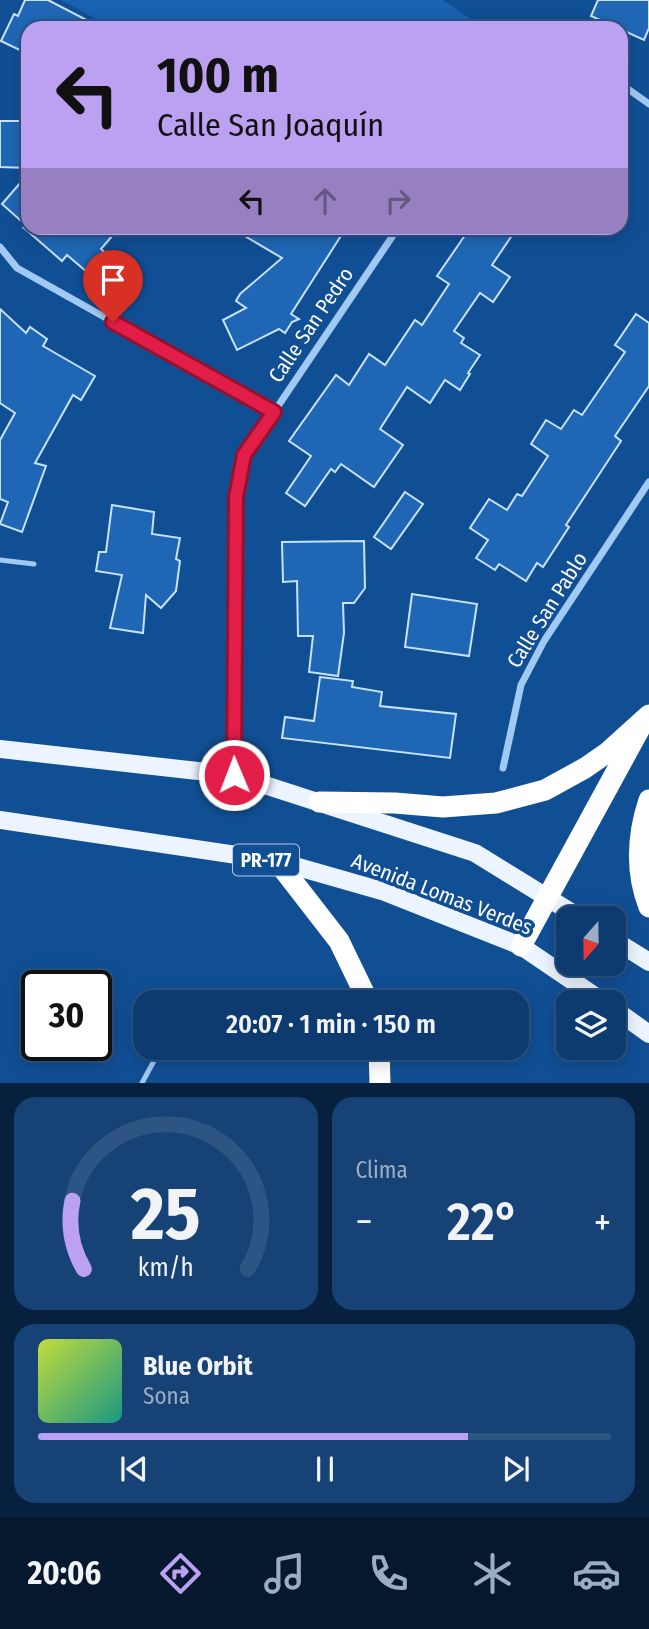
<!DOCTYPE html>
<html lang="es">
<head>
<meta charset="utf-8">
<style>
	body { margin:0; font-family:"Fira Sans Condensed",sans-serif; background:#164275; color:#f1f3f6; height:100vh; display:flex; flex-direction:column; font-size:26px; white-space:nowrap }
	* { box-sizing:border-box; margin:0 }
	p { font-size:23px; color:#9aadc3 }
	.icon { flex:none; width:38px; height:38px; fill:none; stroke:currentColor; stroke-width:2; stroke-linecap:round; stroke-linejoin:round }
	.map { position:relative; height:1083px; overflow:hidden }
	.sheet { display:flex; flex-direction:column; gap:14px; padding:14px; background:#07203e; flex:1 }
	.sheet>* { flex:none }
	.guide { position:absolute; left:21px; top:21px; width:607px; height:214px; border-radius:21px; box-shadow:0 4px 18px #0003,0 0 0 2px #2d5583; background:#bca0f2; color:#111; overflow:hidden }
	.needle { width:46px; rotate:200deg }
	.fabs { position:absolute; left:556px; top:906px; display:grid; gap:14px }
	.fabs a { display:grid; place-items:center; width:70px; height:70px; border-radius:14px; background:#0d3b70; box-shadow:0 4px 18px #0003,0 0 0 2px #2d5583; font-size:35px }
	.speed { position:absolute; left:21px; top:970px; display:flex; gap:14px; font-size:35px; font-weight:700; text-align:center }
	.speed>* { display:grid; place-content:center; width:91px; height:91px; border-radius:50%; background:#0d3b70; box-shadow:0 4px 18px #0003,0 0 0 2px #2d5583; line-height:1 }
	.speed .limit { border:4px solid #111; border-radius:10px; background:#fff; color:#111 }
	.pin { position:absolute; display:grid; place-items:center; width:60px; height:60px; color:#fff; margin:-72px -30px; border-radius:50% 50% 50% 0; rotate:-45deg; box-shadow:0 0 7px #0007 }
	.pin .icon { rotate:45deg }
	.me { position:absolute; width:77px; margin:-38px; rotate:359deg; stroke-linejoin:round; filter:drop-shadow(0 0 5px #0008) }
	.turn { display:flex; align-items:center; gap:24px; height:147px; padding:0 21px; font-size:32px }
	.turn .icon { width:91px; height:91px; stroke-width:2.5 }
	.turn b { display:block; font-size:49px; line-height:60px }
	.lanes { display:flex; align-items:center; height:66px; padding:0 21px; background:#0003; justify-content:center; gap:35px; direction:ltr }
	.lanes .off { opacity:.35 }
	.big { font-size:52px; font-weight:600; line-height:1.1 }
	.sheet .card { flex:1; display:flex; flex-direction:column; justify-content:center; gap:10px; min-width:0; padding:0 24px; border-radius:21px; background:#164275 }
	.sheet .dial { align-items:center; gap:0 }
	.dial svg { height:182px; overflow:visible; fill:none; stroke:#2d5583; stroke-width:7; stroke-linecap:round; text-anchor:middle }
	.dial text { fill:#f1f3f6; stroke:none }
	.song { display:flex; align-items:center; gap:21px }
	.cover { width:84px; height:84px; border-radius:10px; background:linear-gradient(135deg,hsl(70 70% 55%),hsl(170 70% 35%)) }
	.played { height:7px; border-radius:4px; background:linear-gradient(90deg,#bca0f2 75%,#2d5583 75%) }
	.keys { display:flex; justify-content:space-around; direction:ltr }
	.heat { display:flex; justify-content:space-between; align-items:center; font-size:38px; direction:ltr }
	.sheet .tiles { flex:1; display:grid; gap:14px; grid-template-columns:1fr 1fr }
	.card:last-child { grid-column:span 2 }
	.trip { position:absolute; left:133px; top:990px; width:396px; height:70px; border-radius:21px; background:#0d3b70; box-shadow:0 4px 18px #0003,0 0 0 2px #2d5583; font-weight:600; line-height:70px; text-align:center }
	.tab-bar { display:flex; height:112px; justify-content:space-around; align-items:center; background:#05182d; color:#9aadc3 }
	.tab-bar .icon { width:49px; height:49px }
	.tab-bar .active { color:#bca0f2 }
	.tab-bar b { font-size:32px; color:#f1f3f6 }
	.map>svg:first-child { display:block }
	.park { fill:#1962b0 }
	.building { fill:#1f67b5; stroke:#c8e2fd; stroke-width:2 }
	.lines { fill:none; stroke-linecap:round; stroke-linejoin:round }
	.service { stroke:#a0c9f3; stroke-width:5 }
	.minor { stroke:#a0c9f3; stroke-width:7 }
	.primary { stroke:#ecf4ff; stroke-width:18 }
	.motorway { stroke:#fff; stroke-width:21 }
	.route-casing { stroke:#92132f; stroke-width:18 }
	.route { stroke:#e11d48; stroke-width:12 }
	.labels { text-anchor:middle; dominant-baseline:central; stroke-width:7; stroke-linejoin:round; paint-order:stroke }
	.shield { fill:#114f95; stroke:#b8cadf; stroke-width:2 }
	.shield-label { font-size:19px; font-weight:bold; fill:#fff }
	.street-label { font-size:21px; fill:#fff; stroke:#114f95 }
</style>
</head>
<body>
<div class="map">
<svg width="649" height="1083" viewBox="0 0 649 1083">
	<rect width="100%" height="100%" fill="#114f95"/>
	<path class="park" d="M61,0h382l41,28h-371z"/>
	<g class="building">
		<path d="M25,0h23l54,28h-74v26l-27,-13 13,-27 4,2z"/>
		<path d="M598,0h51v28l-5,12 -53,-24z"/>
		<path d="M0,121h28v47l-28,-1z"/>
		<path d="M28,174v53l-26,-23z"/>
		<path d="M24,228h95l-18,21 10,9 -17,20 -27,-23 -5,6z"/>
		<path d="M231,228h115l-55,86 8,5 -7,3 -7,11 -6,-4 -42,21 -14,-30 23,-12 -10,-7 4,-7 42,-36z"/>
		<path d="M470,228h47l-25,37 18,12 -17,25 -13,-9 -26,38 10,7 -3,5 19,12 -12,18 2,1 -10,16 -15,-10 -15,23 -23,-16 -27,42 23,16 -29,42 -33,-23 -6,8 -4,-3 -26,37 -19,-13 25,-37 -22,-15 47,-66 13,10 20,-31 16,11 30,-45 7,5 27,-41 -12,-8z"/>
		<path d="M0,309l26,24 4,-6 17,12 -4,7 52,30 -14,24 -8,-5 -38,68 11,3 -24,66 -22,-8 8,-22 -8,-3v-59l15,-27 -15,-10z"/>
		<path d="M636,314l13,9v63l-34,50 6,5 -55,84 3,2 -26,40 -6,-4 -11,18 -27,-17 -4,6 -19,-12 12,-18 -18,-12 19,-29 18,11 10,-16 5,2 26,-40 -17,-12 15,-24 15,9 13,-19 8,5 43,-63 -10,-7z"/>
		<path d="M405,492l18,12 -32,45 -17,-12z"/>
		<path d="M112,505l42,7 -2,22 28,4 -4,21 4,2 -4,30 -15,17 -15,-13 -3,38 -33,-5 12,-53 -26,-4 3,-19h7z"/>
		<path d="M364,541l1,47 -11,15h-11l1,30 -6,43 -29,-4 4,-36h-15l-1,-55 -14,1 -1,-40z"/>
		<path d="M412,594l65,10 -8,52 -64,-9z"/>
		<path d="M320,677l33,4 -1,6 30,5 -2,14 76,8 -6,44 -168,-20 3,-21 29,4z"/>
	</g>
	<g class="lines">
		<g class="service">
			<path d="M0,560l34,4"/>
			<path d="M186,1003l5,-9"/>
			<path d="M142,1083l19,-35"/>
		</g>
		<g class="minor">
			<path d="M621,84l28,20"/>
			<path d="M0,247l17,21 257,144"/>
			<path d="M503,768l18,-83 23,-44 105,-159"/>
			<path d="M234,774l2,-277 9,-42 153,-227"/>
		</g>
		<g class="primary">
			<path d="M0,749l234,26 241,78 107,66"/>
			<path d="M0,820l277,41 105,30 139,55 84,57"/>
			<path d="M614,940l35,22"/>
			<path d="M614,1009l35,25"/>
		</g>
		<g class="motorway">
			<path d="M649,800c-12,36 -14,71 0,107"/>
			<path d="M319,802l76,1 48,4 53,-4 49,-13 40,-22 23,-16 41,-37"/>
			<path d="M277,861l62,80 30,62"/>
			<path d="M521,946l118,-216"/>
			<path d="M379,1048l1,35"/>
		</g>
	</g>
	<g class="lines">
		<defs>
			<path id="route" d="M113,322l161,90 -30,43 -8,42 -2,278"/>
		</defs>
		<use href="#route" class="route-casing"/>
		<use href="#route" class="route"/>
	</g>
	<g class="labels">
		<rect class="shield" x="233" y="844.5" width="66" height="31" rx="5"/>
		<g class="shield-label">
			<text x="266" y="860">PR-177</text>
		</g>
		<g class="street-label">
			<text transform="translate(311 325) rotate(-56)">Calle San Pedro</text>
			<text transform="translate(547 610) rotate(-58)">Calle San Pablo</text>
			<text transform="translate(442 894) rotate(21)">Avenida Lomas Verdes</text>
		</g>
	</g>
</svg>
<div class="fabs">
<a><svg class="needle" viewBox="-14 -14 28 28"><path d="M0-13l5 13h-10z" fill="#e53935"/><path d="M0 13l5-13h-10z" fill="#9aadc3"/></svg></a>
<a><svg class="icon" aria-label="layers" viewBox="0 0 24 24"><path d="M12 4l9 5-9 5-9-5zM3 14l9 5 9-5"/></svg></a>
</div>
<div class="speed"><div class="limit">30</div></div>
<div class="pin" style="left:113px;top:322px;background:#d93025"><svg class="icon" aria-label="arrive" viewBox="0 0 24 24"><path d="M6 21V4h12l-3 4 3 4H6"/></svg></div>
<svg class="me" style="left:234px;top:775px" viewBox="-20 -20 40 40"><circle r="17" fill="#e11d48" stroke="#fff" stroke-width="3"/><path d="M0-11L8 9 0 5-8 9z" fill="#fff"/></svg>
<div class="trip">20:07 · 1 min · 150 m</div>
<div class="guide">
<div class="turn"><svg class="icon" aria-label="left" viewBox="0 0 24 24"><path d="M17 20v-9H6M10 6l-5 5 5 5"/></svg><div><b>100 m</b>Calle San Joaquín</div></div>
<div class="lanes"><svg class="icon" aria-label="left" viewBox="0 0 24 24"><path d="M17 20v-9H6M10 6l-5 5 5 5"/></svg><svg class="icon off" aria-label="ahead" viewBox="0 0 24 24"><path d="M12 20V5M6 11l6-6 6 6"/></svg><svg class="icon off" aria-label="right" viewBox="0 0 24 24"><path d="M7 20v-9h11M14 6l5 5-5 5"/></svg></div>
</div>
</div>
<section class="sheet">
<div class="tiles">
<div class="card dial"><svg viewBox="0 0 100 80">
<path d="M14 69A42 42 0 1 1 86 69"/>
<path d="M14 69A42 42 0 0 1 9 39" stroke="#bca0f2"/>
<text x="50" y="56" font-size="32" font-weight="700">25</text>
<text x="50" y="72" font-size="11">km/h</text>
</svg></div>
<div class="card"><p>Clima</p>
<div class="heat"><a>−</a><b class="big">22°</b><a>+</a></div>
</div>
<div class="card">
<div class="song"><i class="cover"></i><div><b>Blue Orbit</b><p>Sona</p></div></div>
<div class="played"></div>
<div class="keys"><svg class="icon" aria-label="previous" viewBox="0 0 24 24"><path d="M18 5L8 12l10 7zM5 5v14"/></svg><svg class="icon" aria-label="pause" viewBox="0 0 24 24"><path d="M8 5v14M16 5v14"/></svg><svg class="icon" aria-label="next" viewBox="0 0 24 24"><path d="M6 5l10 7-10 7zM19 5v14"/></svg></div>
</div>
</div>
</section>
<nav class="tab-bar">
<b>20:06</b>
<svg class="icon active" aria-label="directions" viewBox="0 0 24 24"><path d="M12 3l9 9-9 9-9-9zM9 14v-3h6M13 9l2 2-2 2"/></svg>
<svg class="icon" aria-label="music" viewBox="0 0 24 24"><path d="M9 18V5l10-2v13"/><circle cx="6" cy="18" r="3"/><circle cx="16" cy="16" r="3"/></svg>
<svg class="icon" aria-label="phone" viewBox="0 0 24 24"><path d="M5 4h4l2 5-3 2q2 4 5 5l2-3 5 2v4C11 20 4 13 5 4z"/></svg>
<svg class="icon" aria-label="climate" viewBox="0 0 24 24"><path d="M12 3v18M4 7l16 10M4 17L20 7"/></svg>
<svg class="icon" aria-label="car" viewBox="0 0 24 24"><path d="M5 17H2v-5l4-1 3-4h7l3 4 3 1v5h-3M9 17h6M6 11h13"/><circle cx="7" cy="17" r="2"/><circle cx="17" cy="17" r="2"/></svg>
</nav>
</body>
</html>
